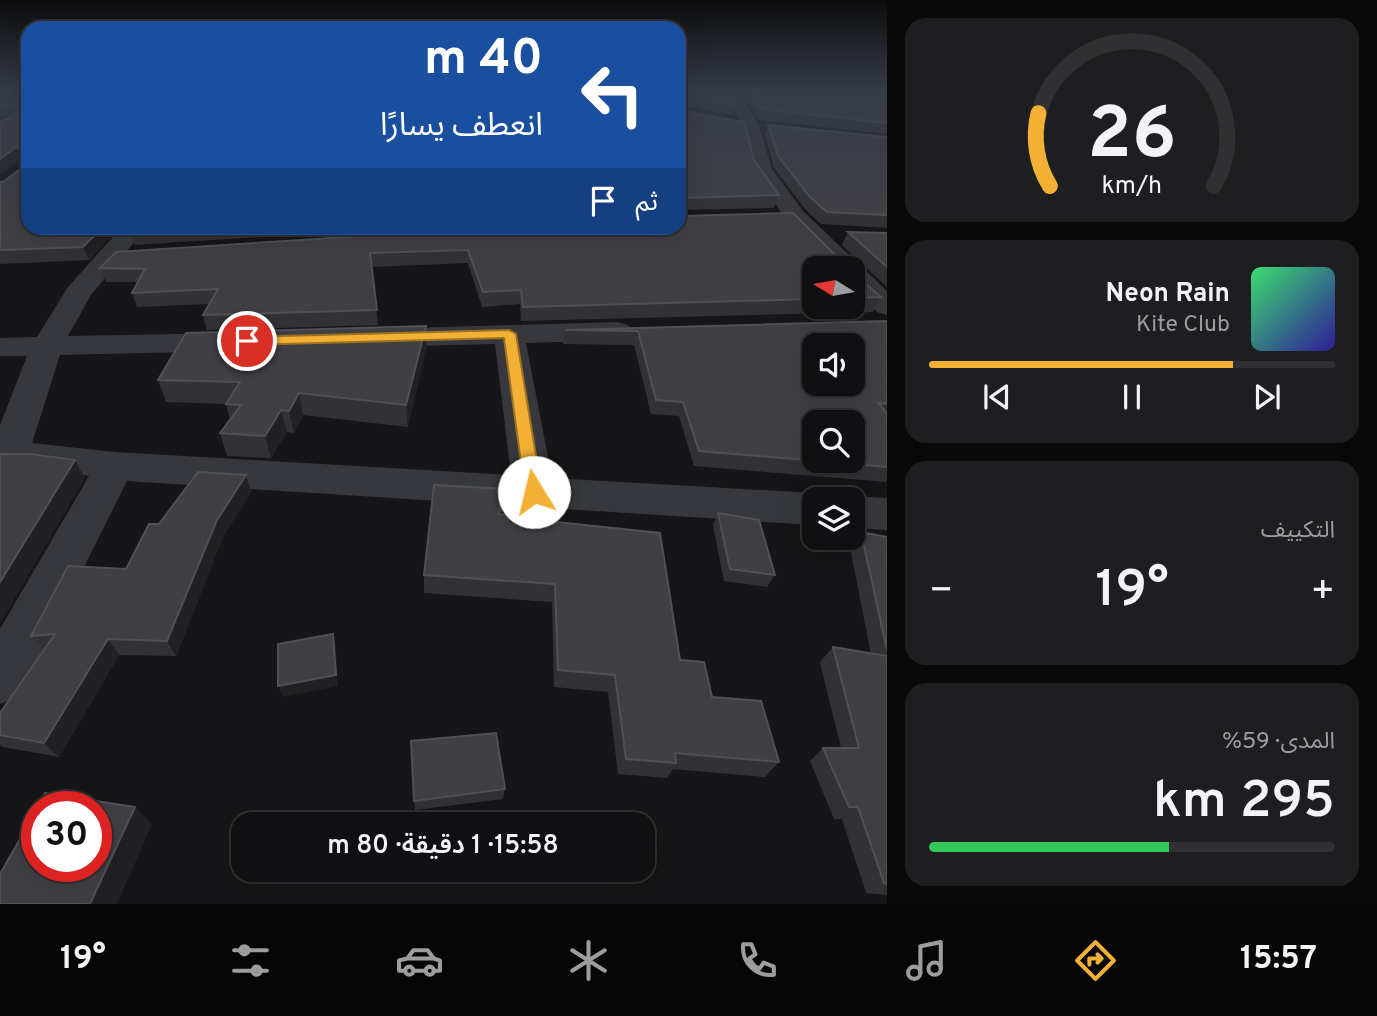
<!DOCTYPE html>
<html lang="ar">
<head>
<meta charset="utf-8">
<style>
	body { margin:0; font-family:Overpass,"Noto Sans Arabic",sans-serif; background:#1e1e20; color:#f1f3f6; direction:rtl; height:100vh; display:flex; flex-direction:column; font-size:26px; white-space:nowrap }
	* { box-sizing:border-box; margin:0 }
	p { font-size:23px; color:#9c9d9f }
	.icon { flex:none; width:38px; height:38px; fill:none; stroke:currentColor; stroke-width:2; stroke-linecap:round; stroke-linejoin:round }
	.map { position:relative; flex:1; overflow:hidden; direction:ltr }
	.details { display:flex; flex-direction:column; gap:18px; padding:18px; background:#09090a; width:490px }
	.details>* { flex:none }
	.top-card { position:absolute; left:21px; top:21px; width:665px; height:214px; border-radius:21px; box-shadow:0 7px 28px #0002,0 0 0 2px #303032; direction:rtl; background:#1a4fa0; color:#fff; overflow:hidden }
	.needle { width:46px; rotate:281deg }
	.buttons { position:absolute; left:802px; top:256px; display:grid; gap:14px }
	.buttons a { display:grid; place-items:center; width:63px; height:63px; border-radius:14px; background:#101012; box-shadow:0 7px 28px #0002,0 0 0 2px #303032; font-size:35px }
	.speed { position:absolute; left:21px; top:791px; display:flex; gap:14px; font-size:35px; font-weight:700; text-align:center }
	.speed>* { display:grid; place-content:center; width:91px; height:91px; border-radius:50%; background:#101012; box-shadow:0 7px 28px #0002,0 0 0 2px #303032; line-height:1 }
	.speed .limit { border:10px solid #d22; background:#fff; color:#111 }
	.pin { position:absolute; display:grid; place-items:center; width:60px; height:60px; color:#fff; margin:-30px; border:4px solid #fff; border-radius:50%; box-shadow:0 2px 7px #0007 }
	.me { position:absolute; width:77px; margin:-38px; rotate:351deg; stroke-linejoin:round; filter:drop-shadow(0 0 5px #0008) }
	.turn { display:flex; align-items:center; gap:24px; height:147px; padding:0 28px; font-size:32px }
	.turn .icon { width:91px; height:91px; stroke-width:2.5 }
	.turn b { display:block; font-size:49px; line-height:60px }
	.then { display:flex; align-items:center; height:66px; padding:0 28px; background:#0003; gap:14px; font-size:26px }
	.big { font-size:52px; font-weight:600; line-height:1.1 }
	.details .widget { flex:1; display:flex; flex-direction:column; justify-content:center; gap:10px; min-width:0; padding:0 24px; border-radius:21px; background:#1e1e20 }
	.details .dial { align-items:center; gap:0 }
	.dial svg { height:182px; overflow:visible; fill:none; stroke:#303032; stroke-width:7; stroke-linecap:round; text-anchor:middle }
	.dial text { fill:#f1f3f6; stroke:none }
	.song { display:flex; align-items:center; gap:21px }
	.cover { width:84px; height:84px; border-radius:10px; background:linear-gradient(135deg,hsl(140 70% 55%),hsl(250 70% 35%)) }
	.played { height:7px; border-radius:4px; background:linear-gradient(90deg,#f2b134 75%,#303032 75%) }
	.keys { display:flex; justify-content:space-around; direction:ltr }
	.heat { display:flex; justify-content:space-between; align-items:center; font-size:38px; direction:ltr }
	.charge { height:10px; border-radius:5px; background:linear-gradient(90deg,#34c759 59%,#303032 0) }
	.trip { position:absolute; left:231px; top:812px; width:424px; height:70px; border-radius:21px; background:#101012; box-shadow:0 7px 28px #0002,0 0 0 2px #303032; font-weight:600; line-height:70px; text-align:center; direction:rtl }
	.tabs { display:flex; height:112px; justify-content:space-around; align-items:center; background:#060607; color:#9c9d9f }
	.tabs .icon { width:49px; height:49px }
	.tabs .active { color:#f2b134 }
	.tabs b { font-size:32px; color:#f1f3f6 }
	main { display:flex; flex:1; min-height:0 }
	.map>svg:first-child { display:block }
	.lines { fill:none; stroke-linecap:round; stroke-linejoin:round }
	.minor { fill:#37383d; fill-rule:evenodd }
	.wall { fill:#323236; fill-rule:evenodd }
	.shaded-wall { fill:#212124 }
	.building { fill:#3f3f44; stroke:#4f5156; stroke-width:2; fill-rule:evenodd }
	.route { fill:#f2b134; stroke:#9d7322; stroke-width:2 }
</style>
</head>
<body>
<main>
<section class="details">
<div class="widget dial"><svg viewBox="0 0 100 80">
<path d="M14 69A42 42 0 1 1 86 69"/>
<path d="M14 69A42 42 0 0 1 9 37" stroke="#f2b134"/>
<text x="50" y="56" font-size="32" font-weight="700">26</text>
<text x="50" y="72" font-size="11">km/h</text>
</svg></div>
<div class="widget">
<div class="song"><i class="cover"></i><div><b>Neon Rain</b><p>Kite Club</p></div></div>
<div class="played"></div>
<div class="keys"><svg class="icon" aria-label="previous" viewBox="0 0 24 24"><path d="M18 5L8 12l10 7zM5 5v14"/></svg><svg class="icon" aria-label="pause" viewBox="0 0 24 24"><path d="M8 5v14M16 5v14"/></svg><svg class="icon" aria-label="next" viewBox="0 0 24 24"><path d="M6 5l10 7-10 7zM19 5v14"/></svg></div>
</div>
<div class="widget"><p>التكييف</p>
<div class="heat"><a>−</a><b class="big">19°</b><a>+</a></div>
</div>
<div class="widget"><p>المدى · 59%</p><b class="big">295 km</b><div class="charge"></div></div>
</section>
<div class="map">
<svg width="887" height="904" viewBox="0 0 887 904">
	<rect width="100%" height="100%" fill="#161618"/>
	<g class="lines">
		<g class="minor">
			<path d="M725,91h14l20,35 13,43 31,42 84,80v24l-10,-3 -25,-24v-20h-20l-45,-47 -35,-51 -9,-44z"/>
			<path d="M121,228h25l-55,67 -23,41 164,-3 11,2 5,7 -5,7 -11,2 -172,4 -28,88 83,9 396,23 -16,-131 -122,3 -11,-2 -4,-7 4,-7 11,-2 244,-7 11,3 4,6 -4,6 -11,3 -91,3 26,135 262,15 15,6h-15v26l-687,-44 -108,216 -19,7v-75l89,-153 -48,-7h-41v-44l27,-69h-27v-18l37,-1 31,-50z"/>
			<path d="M852,496l35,2v32l-35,-2v-29h-9z"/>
		</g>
	</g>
	<g class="wall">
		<path d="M0,91h28v137h91l-30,32 -89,4v-81l3,-1 21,-16 1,-7h-5l-20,16v-53l11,-6 -11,1z"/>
		<path d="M679,91l58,15 -3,9 -55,-10v5l75,50 25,35 -5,13 -94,2 1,6 155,40 18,1 -12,-12 6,-13 39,1v54l-31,-29 1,18 24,21 -8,15 -352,9 -1,-17 -38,3 -14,-44 -96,4 6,58 -171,5 -4,-15 6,-11 -72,3 -5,-14 6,-11h-32l-6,-14 579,-40zM814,268h38v38h-38z"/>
		<path d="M742,91h145v43l-128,-14z"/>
		<path d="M768,125l119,12v91l-66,-4 -16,-15 -31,-41 -9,-33z"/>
		<path d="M134,228h267l-266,17 -5,-13z"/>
		<path d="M887,321v161l-193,-16 -15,-50 -28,-2 -17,-69 -71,-1 2,-14z"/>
		<path d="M426,326v22l-18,79 -105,-12 -9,18 -7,-1 -16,26 -44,-2 -7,-23 10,-13 -4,-16 -60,-2 -8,-22z"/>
		<path d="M246,475l5,17 -28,45 -47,119 -57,-1 -60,102 -56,-10 -3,-2v-32l43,-63 -12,-14 95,-67 33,-45z"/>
		<path d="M506,489l-3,25 15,4 162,142 32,37 67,65 -14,15 -92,-8 -6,9 -49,-4 -10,-82 -54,-5 -2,-85 -128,-9v-18z"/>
		<path d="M718,513l57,62 -8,12 -43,-6 -11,-56z"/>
		<path d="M861,532l26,5v358l-21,-2 -24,-74h-8l-24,-58 13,-13h18l-21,-86 13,-15 38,7 -21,-106z"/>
		<path d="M411,741l94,48 -2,10 -88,11z"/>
	</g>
	<g class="shaded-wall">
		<path d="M25,147l3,11 -8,1 -20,16v-16l15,-11z"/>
		<path d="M102,228h17l-30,32 -6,-13z"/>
		<path d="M426,326v22l-18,79 -2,-22z"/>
		<path d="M299,393l4,22 -9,18 -5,-22z"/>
		<path d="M281,410l6,22 -16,26 -6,-22z"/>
		<path d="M75,460l10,18 -85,146v-42z"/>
		<path d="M246,475l5,17 -28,45 -47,119 -9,-15 50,-121z"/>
		<path d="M506,489l-2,19 -6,24 1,-18z"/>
		<path d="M333,634l3,12 2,40 -56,11 -4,-11z"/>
		<path d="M108,639l11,16 -60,102 -15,-14z"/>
		<path d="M135,807l17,17 -35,80h-27z"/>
	</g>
	<g class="building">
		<path d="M0,91h28v15l-28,1z"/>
		<path d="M679,91h51l7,15 -55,-10 -3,2z"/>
		<path d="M751,91h136v32l-125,-14z"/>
		<path d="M679,104v6l65,12 10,38 25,35 -97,3 -2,2 1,16 112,-3 43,43 20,1 1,19 24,21 -29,1v-30h-38v31l-291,8 -2,-17 -38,2 -15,-42 -98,3 7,57 -174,5 15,-26 -86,4 13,-24 -45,-1 16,-16 371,-24h192z"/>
		<path d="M28,108v120h74l-19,19 -83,3v-68h3l21,-16 1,-19 -10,1 -15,11v-37z"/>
		<path d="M768,125l119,12v43h-1h1v35l-60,-3 -17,-15 -32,-41z"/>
		<path d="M134,228h62l-66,4z"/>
		<path d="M848,232l39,1v34z"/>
		<path d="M887,321v83l-9,-1 9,10v54l-188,-16 -16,-49 -27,-2 -18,-69 -73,-1zM814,345h38v38h-38zM814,422h38v38h-38z"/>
		<path d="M426,326l-20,79 -107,-12 -10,18 -8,-1 -16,26 -45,-3 21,-28 -15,-1 14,-22 -82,-2 28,-47z"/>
		<path d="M0,454h30l45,6 -75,122z"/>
		<path d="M198,472l48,3 -29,45 -50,121 -59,-2 -64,104 -44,-8v-22l55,-79 -24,2 37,-70 58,3 23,-45h10z"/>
		<path d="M434,485l72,4 -7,25 19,1v3l142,15 20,127 24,2 8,35 49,4 18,61 -104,-9 1,10 -50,-4 -11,-84 -57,-5 -3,-86 -131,-9z"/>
		<path d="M718,513l41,7 16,55 -45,-6z"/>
		<path d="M861,532l26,5v113z"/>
		<path d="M333,634l3,41 -58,11v-42z"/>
		<path d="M833,647l54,9v228l-3,-1 -26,-76h-9l-26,-59h36z"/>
		<path d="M496,733l9,56 -91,12 -3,-60z"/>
		<path d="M45,793l90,14 -45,97h-90v-30l37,-65v57h59v-59h-58z"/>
	</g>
	<linearGradient id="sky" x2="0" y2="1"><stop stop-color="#0c0c0d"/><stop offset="0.42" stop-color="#363c48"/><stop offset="1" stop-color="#363c48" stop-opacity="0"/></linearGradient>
	<rect width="887" height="218" fill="url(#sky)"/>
	<path class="route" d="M509,330l7,4 26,158 -8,6 -9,-6 -21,-154 -257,7 -6,-4 6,-4z"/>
</svg>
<div class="buttons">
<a><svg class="needle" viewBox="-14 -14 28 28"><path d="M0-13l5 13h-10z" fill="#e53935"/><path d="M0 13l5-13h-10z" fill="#9c9d9f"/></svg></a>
<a><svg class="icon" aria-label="sound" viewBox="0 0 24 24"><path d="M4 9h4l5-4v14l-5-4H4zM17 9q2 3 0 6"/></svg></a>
<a><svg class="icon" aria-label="search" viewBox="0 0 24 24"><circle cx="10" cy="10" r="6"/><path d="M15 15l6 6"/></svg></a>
<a><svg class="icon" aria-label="layers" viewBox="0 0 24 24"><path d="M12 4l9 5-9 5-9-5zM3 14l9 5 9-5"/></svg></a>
</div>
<div class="speed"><div class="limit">30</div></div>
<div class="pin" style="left:247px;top:341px;background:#d93025"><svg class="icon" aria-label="arrive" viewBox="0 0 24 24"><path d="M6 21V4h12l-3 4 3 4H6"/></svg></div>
<svg class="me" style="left:534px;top:492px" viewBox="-20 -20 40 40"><circle r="19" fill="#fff"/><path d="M0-13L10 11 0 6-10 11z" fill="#f2b134"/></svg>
<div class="trip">15:58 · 1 دقيقة · 80 m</div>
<div class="top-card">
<div class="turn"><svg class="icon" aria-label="left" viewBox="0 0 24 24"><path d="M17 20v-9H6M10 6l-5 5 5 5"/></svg><div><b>40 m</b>انعطف يسارًا</div></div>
<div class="then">ثم<svg class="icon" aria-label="arrive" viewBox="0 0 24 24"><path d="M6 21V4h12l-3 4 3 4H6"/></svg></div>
</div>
</div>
</main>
<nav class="tabs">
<b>15:57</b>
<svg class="icon active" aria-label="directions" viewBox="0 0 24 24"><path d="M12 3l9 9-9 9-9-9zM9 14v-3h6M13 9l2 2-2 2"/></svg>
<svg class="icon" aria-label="music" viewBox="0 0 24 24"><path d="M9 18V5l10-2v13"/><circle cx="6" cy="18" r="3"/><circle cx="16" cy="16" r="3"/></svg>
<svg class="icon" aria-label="phone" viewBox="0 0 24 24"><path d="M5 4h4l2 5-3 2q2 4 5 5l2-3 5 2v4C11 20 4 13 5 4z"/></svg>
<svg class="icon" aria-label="climate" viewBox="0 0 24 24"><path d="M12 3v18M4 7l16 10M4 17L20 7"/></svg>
<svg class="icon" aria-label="car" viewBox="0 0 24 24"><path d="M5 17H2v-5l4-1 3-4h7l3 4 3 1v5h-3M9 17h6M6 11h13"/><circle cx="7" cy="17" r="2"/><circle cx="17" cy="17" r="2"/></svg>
<svg class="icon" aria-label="filters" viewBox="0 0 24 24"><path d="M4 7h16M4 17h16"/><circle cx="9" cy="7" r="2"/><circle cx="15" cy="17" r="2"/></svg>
<b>19°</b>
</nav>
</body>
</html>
